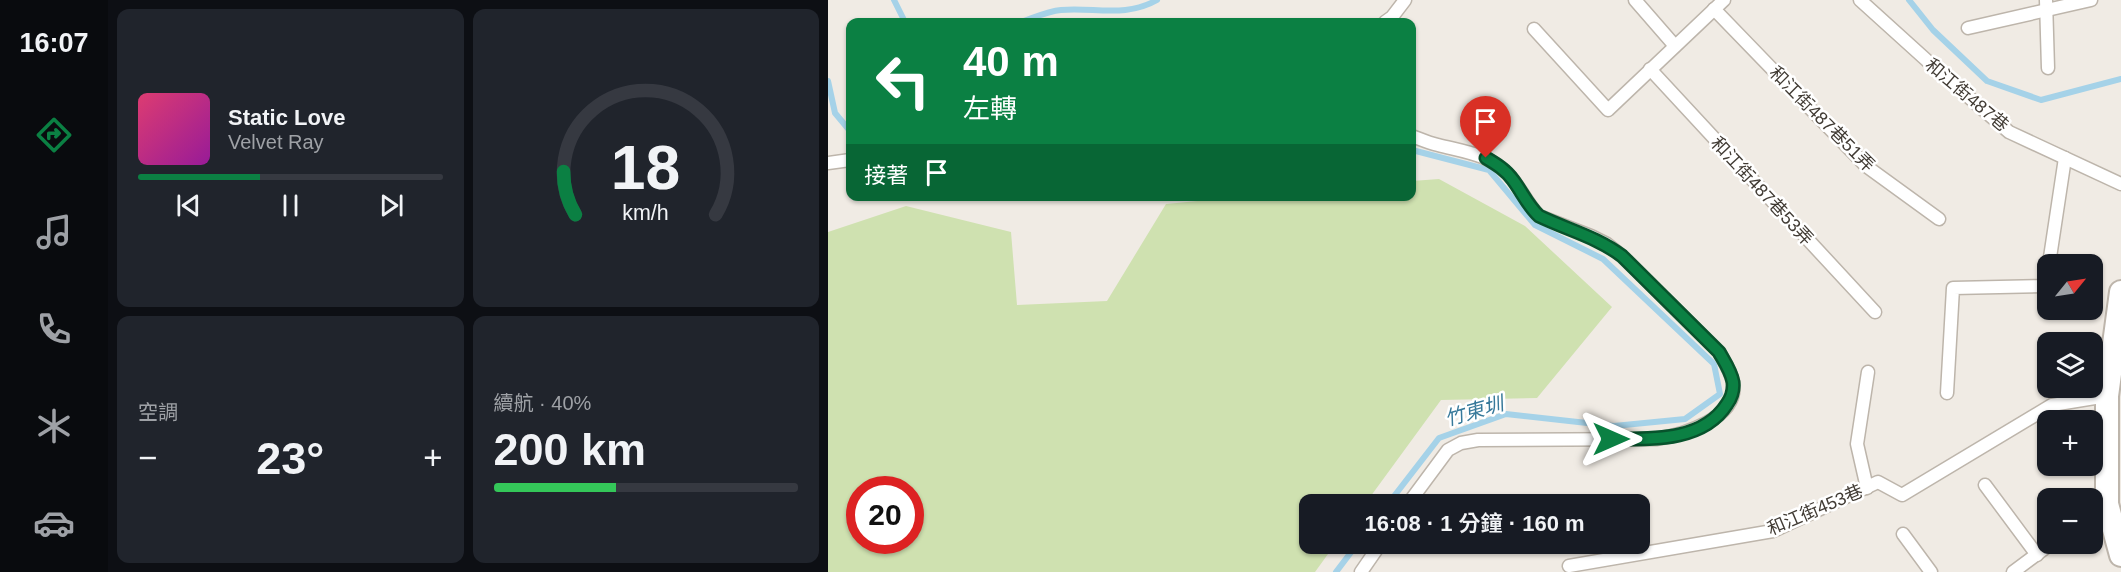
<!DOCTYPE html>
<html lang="zh-TW">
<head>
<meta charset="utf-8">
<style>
	body { margin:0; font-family:Arial,"Noto Sans TC",sans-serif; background:#20242c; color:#f1f3f6; height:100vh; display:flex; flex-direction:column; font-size:22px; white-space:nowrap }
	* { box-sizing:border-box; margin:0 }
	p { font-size:20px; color:#9ea1a6 }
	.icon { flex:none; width:33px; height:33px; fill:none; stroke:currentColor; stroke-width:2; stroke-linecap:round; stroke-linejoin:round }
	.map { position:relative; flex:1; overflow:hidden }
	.panel { display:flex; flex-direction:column; gap:9px; padding:9px; background:#0d0f14; width:720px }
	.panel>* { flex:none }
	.banner { position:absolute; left:18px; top:18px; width:570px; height:183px; border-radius:12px; box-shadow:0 2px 4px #0004; background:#0b8043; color:#fff; overflow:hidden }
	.needle { width:39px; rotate:60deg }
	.controls { position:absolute; left:1209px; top:254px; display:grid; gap:12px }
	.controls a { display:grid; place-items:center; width:66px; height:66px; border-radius:12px; background:#171b24; box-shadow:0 2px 4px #0004; font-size:30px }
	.speed { position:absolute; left:18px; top:476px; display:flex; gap:12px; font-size:30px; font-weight:700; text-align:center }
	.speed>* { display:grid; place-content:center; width:78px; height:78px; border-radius:50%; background:#171b24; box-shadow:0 2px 4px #0004; line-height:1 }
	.speed .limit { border:9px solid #d22; background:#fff; color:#111 }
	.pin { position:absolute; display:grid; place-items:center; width:51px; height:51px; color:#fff; margin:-62px -26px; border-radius:50% 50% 50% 0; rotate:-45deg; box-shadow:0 0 6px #0007 }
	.pin .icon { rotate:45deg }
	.me { position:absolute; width:66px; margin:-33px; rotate:90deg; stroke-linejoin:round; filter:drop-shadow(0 0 4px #0008) }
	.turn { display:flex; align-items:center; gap:21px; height:126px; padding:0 18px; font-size:27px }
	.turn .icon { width:78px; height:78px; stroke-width:2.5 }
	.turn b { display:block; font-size:42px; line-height:51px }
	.then { display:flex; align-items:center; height:57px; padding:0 18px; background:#0003; gap:12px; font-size:22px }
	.big { font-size:45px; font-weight:600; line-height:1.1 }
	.panel .widget { flex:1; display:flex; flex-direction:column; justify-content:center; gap:9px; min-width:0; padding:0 21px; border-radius:12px; background:#20242c }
	.panel .dial { align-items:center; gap:0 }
	.dial svg { height:156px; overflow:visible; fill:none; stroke:#363941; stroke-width:7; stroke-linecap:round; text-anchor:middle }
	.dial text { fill:#f1f3f6; stroke:none }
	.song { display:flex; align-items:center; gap:18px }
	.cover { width:72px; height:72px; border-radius:9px; background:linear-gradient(135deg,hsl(340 70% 55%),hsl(300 70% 35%)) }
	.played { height:6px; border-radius:3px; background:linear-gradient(90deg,#0b8043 40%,#363941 40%) }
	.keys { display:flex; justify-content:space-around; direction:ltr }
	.heat { display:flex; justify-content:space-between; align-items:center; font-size:33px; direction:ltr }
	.charge { height:9px; border-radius:4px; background:linear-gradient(90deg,#34c759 40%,#363941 0) }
	.panel .tiles { flex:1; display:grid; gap:9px; grid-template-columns:repeat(2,1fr) }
	.trip { position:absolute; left:471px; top:494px; width:351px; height:60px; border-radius:12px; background:#171b24; box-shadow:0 2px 4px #0004; font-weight:600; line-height:60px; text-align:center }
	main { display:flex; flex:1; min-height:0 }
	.tabs { display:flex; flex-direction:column; width:108px; justify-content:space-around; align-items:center; background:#090b0e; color:#9ea1a6 }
	.tabs .icon { width:42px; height:42px }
	.tabs .active { color:#0b8043 }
	.tabs b { font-size:27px; color:#f1f3f6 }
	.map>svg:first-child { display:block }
	.green { fill:#cfe1b0; fill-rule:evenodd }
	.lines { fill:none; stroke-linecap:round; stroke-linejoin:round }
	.stream { stroke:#a5d2e8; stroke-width:6 }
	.service-casing { stroke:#bdb5ab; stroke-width:15 }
	.minor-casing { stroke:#bdb5ab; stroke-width:26 }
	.service { stroke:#fff; stroke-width:12 }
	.minor { stroke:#fff; stroke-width:22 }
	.route-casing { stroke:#07532c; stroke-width:15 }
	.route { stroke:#0b8043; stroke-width:10 }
	.labels { text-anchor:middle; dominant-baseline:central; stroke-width:5; stroke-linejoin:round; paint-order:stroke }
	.street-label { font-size:18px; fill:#413b34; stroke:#fff }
	.water-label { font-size:20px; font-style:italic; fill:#37799a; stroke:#fff }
</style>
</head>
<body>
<main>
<nav class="tabs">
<b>16:07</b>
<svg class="icon active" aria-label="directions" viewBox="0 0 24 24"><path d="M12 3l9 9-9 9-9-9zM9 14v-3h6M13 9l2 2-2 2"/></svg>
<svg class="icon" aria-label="music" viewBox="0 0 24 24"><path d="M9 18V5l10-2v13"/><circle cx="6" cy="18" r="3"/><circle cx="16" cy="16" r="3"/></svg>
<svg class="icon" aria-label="phone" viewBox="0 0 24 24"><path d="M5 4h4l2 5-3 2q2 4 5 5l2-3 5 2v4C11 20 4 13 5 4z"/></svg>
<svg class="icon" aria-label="climate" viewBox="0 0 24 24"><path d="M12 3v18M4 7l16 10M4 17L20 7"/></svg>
<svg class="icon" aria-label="car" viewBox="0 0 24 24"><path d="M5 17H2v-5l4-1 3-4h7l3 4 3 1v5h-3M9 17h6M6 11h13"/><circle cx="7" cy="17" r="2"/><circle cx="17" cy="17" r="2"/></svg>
</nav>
<section class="panel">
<div class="tiles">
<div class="widget">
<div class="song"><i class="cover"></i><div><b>Static Love</b><p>Velvet Ray</p></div></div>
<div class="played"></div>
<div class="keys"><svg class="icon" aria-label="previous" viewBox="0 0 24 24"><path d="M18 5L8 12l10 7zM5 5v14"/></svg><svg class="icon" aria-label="pause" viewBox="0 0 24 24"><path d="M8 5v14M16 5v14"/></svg><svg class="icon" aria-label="next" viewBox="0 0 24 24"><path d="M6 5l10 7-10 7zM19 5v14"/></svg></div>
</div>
<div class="widget dial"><svg viewBox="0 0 100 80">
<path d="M14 69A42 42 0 1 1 86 69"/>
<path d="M14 69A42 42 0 0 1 8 47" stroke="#0b8043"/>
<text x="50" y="56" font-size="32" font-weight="700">18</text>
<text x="50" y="72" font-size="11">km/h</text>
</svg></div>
<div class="widget"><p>空調</p>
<div class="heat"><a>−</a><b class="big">23°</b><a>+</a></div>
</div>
<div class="widget"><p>續航 · 40%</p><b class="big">200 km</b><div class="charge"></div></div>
</div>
</section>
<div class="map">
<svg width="1293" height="572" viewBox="0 0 1293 572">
	<rect width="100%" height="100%" fill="#f0ebe4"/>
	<path class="green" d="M611,179l86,47 87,81 -75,91 -96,2 -76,104h-55v39h26l-21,29h-487v-340l78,-26 105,26 6,73 90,-4 59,-97 83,-8h163v-15zM32,489h50v51h-50z"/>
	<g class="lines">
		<g class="stream">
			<path d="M66,0l11,22"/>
			<path d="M1081,0l24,30 54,51 54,19 80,-21"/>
			<path d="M193,22c12,-4 27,-11 40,-12 33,-3 65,8 96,-10"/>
			<path d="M0,81l7,32 15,18"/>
			<path d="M560,504l51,-66 67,-24 108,12 71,-7 35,-25 -6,-30 -111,-105 -68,-34 -46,-55 -77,-20"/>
			<path d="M508,572l22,-29"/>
		</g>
		<defs>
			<g id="service">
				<path d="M807,0l40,46"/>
				<path d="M1032,0l73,66 76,66 112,52"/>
				<path d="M1218,0l2,68"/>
				<path d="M886,9l152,157 73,53"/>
				<path d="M557,22l7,-5 13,-17"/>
				<path d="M1140,28l123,-28"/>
				<path d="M706,29l74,81 116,-110"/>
				<path d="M822,69l225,243"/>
				<path d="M0,163l22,-3"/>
				<path d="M1221,264l16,-106"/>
				<path d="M1119,393l6,-105 92,-2 3,-14"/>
				<path d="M1157,485l52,70"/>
				<path d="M1039,488l-10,-44 11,-72"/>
				<path d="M580,504l40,-54 13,-7 17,-3 178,-1c26,-4 83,-20 77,-57 -2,-10 -9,-21 -14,-30l-97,-96 -15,-12 -16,-8 -52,-20c-12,-12 -18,-28 -30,-41 -20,-21 -44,-23 -71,-30 -9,-2 -18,-6 -26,-9"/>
				<path d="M1264,514l15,-10"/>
				<path d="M1075,534l28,38"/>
				<path d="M741,566l204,-35 105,-49 24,13 150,-90 55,-9"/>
				<path d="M533,572l20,-29"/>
				<path d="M1185,572l39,-29"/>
			</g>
			<path id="minor" d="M1293,292l-14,104v108l14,51"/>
		</defs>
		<use href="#service" class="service-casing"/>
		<use href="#minor" class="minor-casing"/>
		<use href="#service" class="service"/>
		<use href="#minor" class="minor"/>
	</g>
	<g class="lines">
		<defs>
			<path id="route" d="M658,158c10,6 20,12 27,22 9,12 15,26 26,36 29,14 58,21 83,40l97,96c5,9 12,19 14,30 1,9 -1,15 -6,22 -24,38 -76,35 -116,35"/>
		</defs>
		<use href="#route" class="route-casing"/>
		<use href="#route" class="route"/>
	</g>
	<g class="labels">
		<g class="street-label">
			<text transform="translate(1139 95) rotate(40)">和江街487巷</text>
			<text transform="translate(994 119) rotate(45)">和江街487巷51弄</text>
			<text transform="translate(934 191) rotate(47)">和江街487巷53弄</text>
			<text transform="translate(987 510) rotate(-23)">和江街453巷</text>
		</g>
		<g class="water-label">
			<text transform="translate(646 411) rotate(-16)">竹東圳</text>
		</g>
	</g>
</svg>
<div class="controls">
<a><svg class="needle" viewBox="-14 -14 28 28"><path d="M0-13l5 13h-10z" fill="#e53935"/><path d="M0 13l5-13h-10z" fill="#9ea1a6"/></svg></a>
<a><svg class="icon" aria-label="layers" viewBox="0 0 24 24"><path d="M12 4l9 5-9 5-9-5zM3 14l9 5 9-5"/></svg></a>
<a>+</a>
<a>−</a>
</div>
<div class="speed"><div class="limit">20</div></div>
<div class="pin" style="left:658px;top:158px;background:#d93025"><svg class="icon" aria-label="arrive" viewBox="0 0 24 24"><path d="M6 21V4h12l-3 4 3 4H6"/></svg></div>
<svg class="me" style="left:783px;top:439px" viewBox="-20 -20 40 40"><path d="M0-17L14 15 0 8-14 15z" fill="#0b8043" stroke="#fff" stroke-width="4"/></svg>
<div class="trip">16:08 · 1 分鐘 · 160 m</div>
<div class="banner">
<div class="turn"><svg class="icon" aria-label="left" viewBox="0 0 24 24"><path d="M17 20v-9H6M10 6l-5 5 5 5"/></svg><div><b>40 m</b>左轉</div></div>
<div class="then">接著<svg class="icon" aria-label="arrive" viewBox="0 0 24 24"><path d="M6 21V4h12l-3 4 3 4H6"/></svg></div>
</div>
</div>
</main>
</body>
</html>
